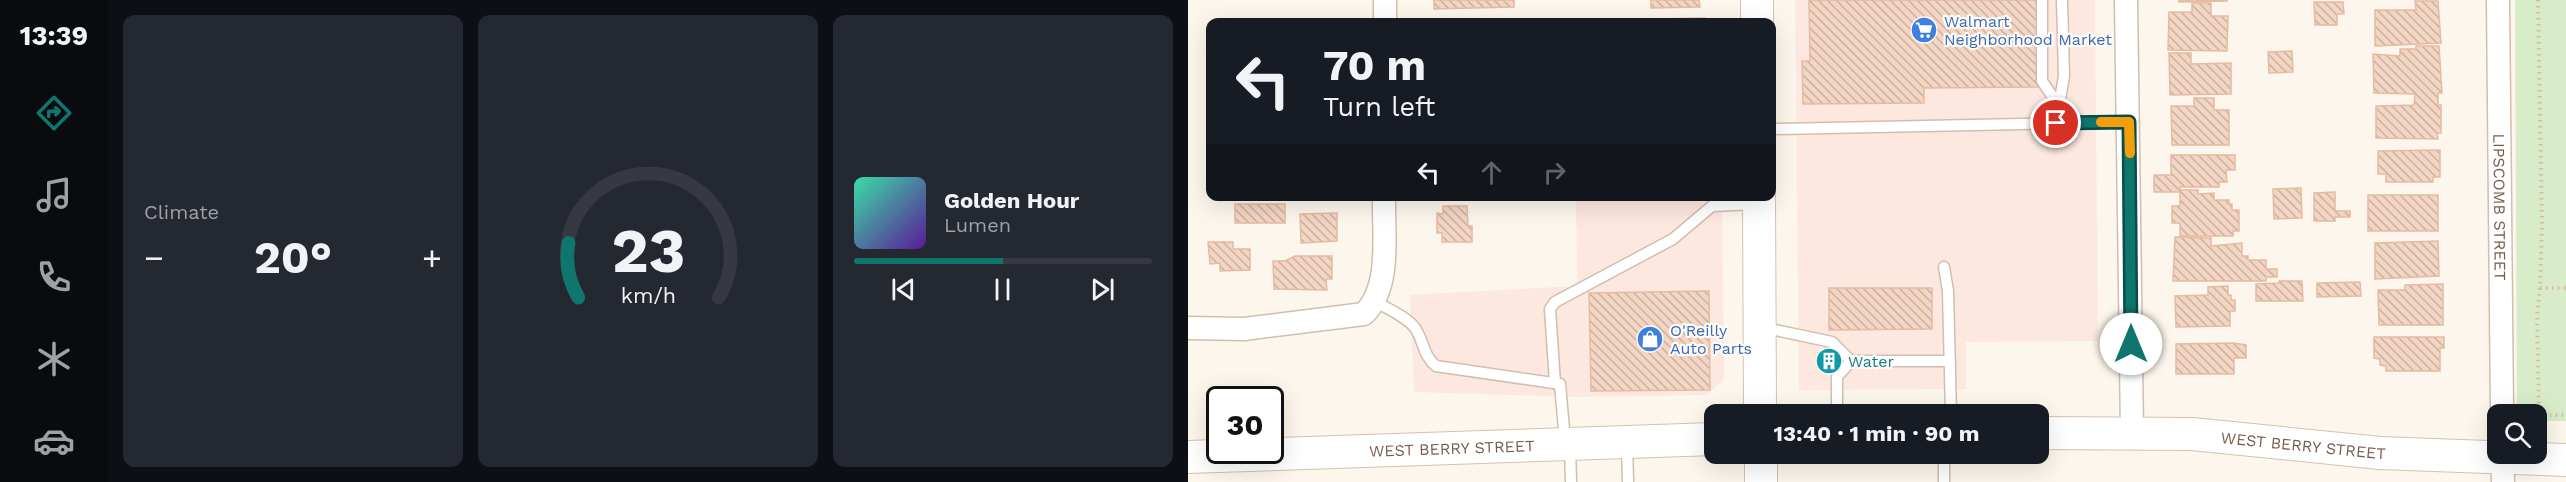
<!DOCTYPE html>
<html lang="en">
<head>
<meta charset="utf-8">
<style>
	body { margin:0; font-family:"Work Sans",sans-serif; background:#242831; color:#f1f3f6; height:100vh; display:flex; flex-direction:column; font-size:22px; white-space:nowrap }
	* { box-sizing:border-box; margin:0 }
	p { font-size:20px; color:#9ea1a6 }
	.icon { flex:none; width:33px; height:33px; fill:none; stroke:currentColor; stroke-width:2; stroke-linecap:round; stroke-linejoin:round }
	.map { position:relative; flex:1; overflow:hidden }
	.panel { display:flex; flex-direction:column; gap:15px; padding:15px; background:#0d0f14; width:1080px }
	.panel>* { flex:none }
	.hud { position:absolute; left:18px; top:18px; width:570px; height:183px; border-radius:12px; box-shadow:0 6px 24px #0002; background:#171b24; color:#f1f3f6; overflow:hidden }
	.controls { position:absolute; left:1299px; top:404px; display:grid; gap:12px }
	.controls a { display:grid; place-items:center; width:60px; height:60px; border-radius:12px; background:#171b24; box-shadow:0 6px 24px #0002; font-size:30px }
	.speed { position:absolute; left:18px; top:386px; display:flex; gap:12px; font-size:30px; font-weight:700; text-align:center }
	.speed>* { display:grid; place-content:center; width:78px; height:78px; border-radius:50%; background:#171b24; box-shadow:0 6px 24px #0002; line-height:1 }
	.speed .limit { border:3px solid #111; border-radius:9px; background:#fff; color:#111 }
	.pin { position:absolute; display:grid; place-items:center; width:51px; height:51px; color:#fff; margin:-26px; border:3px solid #fff; border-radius:50%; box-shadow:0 2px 6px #0007 }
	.me { position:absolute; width:66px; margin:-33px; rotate:0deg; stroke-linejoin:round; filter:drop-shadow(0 0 4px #0008) }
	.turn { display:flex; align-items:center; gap:21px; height:126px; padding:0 18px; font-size:27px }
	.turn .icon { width:78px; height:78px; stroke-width:2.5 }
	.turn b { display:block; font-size:42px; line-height:51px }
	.lanes { display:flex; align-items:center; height:57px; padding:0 18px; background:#0003; justify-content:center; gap:30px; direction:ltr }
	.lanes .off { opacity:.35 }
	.big { font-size:45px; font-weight:700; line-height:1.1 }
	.panel .card { flex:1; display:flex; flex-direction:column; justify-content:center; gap:9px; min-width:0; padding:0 21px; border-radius:12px; background:#242831 }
	.panel .dial { align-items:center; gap:0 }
	.dial svg { height:156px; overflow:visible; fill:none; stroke:#363941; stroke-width:7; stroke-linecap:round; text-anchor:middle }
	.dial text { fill:#f1f3f6; stroke:none }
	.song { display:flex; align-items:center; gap:18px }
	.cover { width:72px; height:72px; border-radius:9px; background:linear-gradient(135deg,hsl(160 70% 55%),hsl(270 70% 35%)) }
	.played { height:6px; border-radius:3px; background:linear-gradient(90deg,#0f766e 50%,#363941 50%) }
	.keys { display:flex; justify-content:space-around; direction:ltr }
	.heat { display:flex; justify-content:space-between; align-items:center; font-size:33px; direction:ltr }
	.panel .tiles { flex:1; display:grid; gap:15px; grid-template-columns:repeat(3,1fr) }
	.trip { position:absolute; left:516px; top:404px; width:345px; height:60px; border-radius:12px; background:#171b24; box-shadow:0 6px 24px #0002; font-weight:700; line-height:60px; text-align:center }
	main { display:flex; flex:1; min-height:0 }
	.dock { display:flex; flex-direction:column; width:108px; justify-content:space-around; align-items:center; background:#090b0e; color:#9ea1a6 }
	.dock .icon { width:42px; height:42px }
	.dock .on { color:#0f766e }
	.dock b { font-size:27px; color:#f1f3f6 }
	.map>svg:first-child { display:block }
	.commercial { fill:#fde8e0 }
	.green { fill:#d8ecc9 }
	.building { fill:url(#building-back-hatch); stroke:#e6bba3; stroke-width:1.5 }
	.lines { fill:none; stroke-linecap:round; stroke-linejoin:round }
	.lane-casing { stroke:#d1beb0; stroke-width:13 }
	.street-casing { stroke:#d1beb0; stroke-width:25 }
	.secondary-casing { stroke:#d6c0b0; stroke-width:34 }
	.path { stroke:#d9b8a5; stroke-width:4; stroke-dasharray:1.5 4.5; stroke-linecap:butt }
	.lane { stroke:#fff; stroke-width:10 }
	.street { stroke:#fff; stroke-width:22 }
	.secondary { stroke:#fff; stroke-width:32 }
	.route-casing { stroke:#0a4d48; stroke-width:15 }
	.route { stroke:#0f766e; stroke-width:10 }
	.slow { stroke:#f59e0b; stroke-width:10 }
	.labels { text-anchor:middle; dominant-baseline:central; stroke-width:4.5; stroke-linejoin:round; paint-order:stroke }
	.shop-label { font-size:16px; fill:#366cbe; stroke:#fffaf3; text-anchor:start }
	.street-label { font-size:16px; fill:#7a5c4d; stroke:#fffaf3 }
	.culture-label { font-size:16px; fill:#0d838f; stroke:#fffaf3; text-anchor:start }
</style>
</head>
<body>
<main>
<nav class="dock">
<b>13:39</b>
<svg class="icon on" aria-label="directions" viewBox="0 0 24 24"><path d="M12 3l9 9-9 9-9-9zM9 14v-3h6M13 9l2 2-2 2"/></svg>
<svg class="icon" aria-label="music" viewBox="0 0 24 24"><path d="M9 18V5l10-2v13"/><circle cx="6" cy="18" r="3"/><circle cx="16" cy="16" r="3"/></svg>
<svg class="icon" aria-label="phone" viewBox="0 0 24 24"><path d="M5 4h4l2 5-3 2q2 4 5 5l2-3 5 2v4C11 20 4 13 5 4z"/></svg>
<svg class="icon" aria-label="climate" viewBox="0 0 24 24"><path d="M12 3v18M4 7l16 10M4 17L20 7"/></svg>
<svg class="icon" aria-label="car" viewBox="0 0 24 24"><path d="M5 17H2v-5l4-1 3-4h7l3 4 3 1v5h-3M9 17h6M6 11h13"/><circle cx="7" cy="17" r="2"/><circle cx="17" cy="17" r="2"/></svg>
</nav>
<section class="panel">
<div class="tiles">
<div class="card"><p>Climate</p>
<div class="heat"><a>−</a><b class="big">20°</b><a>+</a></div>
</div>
<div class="card dial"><svg viewBox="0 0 100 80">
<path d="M14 69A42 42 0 1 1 86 69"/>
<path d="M14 69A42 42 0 0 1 9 41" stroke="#0f766e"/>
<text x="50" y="56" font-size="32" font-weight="700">23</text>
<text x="50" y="72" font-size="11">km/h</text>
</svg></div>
<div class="card">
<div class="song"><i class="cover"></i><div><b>Golden Hour</b><p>Lumen</p></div></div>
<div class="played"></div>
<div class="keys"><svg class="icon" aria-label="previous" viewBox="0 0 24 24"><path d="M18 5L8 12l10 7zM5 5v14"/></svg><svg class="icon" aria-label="pause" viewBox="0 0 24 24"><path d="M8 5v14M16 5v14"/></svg><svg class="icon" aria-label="next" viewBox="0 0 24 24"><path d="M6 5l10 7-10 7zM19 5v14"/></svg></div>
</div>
</div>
</section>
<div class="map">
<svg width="1378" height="482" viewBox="0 0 1378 482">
	<defs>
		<pattern id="building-back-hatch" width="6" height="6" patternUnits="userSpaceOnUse" patternTransform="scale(1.5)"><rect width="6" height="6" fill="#f3d5c3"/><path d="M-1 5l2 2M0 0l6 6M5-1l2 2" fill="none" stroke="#cab0a1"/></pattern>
	</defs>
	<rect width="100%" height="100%" fill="#fdf6ec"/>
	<g class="commercial">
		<path d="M607,0h300l3,341 -132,1v47l-167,1z"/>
		<path d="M388,197h146l2,182 -17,16 -128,2 -165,-5 -4,-97 167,-9z"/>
	</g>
	<path class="green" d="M1327,0h51v421h-29l-1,-7h-19z"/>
	<g class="building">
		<path d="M246,0h80v7l-80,2z"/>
		<path d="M463,0h48l1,7 -49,1z"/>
		<path d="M621,0h229l1,87 -115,1v15l-121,1 -1,-43h8z"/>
		<path d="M991,0h48v1l-48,1z"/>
		<path d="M1227,1h23l3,42 -66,3v-36h41z"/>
		<path d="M1126,2h29l1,12h-7v11h-22z"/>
		<path d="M1004,3h19v13h17l-1,35 -59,-1 1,-38h23z"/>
		<path d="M517,18v4h-48v-3z"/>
		<path d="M1228,46h23l3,47h-4v12h3v28h-4l1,6 -62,-1v-32l38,-1 1,-11 -41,-1 -1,-39 27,2v-7h16z"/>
		<path d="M1104,51l1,21 -24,1 -1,-21z"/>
		<path d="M981,53h22v11l40,-1v31l-61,1z"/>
		<path d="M1006,98h20v12h15v35h-57l-1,-39h23z"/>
		<path d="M1252,150v27h-7v5h-47v-8h-8v-23z"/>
		<path d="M983,155h64v15h-9l1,12h-8v5h-39v3h18v4l16,-1v7h15v4h3v6h7v21h-6v5h-53v-13h-8v-17h8v-14h-26v-17h17z"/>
		<path d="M1113,188l1,30 -28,1 -1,-30z"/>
		<path d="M1147,192v19h15v6h-15v4h-21v-28z"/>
		<rect x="1180" y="195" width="70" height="36"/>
		<path d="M420,196h97v2l-92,1z"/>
		<rect x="47" y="204" width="50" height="19"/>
		<path d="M255,206h24l1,20h4v16h-30v-9h-5v-20l6,1z"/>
		<path d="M149,213v28l-36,2 -1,-29z"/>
		<path d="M987,237l36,1v8l31,-3v13h6v4h18v9h11v8h-11v4h-93z"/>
		<path d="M1250,241l1,35 -64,3v-36z"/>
		<path d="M20,242h25v7h17v21l-30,1v-8l-10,1z"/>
		<path d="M107,256h37v23h-6l1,11 -53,-1 -1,-28h12z"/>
		<path d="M1091,281h23l1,20h-47v-17l23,-1z"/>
		<path d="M1172,282l1,14 -44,1v-14z"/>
		<path d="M1255,284v41h-64l-1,-35h27v-5z"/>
		<path d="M1040,286v9h3v5h4v11h-5v15l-54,1 -1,-31 33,-1v-8z"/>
		<path d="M641,288h103v41l-103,1z"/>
		<path d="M521,291l1,99 -119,1 -2,-98z"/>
		<path d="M1186,337h70v11h-4v23h-54v-5l-6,-1v-6l-6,-1z"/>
		<path d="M1045,343l13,2v13h-12v16h-58v-30z"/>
		<path d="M639,348l14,12 -10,13 -14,-12z"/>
	</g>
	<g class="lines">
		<defs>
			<g id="lane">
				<path d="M854,0v81l17,25"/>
				<path d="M868,123l8,-47 -2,-76"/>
				<path d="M584,129l357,-7"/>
				<path d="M756,267l4,24 3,123"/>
				<path d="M187,301c12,8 31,15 40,27 9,13 8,28 21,38l124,18 5,57"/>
				<path d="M573,327l71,15 19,19"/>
				<path d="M367,383l-5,-74 5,-7 118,-63 39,-33 43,-2"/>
				<path d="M649,414v-37l14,-16h99"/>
				<path d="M439,443l1,39"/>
				<path d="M382,446l1,36"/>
				<path d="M756,453v29"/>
			</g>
			<g id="street">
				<path d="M197,0v22"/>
				<path d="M938,0l6,432"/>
				<path id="s1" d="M1310,0l4,414"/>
				<path d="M0,328l56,1 120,-15c28,-28 19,-81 20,-118"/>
				<path d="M1314,453l1,29"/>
			</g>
			<g id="secondary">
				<path d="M569,0v22"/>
				<path d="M571,196l1,218"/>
				<path id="s2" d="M850,433l154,1 188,19 186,7"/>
				<path d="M573,453v29"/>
				<path id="s3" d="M0,457l526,-18"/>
			</g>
		</defs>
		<use href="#lane" class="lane-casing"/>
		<use href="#street" class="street-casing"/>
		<use href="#secondary" class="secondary-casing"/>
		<g class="path">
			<path d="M1350,0l4,226 -2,62h26"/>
			<path d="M1352,288l-3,28 2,99h27"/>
		</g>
		<use href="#lane" class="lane"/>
		<use href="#street" class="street"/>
		<use href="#secondary" class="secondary"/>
	</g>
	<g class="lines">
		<defs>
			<path id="route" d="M868,123l73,-1 2,222"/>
		</defs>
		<use href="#route" class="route-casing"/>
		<use href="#route" class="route"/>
		<path class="slow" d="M913,122h28l1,31"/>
	</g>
	<defs>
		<symbol id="supermarket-disc" viewBox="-11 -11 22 22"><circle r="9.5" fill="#3f7fe0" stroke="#fffaf3"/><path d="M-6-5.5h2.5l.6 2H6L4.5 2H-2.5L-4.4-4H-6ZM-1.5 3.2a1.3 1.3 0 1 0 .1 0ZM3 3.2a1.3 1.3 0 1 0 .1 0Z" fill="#fff"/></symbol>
		<symbol id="shop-disc" viewBox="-11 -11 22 22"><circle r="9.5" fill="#3f7fe0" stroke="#fffaf3"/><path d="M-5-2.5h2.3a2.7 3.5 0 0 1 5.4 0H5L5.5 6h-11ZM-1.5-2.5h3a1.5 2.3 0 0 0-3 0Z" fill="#fff"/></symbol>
		<symbol id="building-disc" viewBox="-11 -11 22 22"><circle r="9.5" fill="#0f9aa8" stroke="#fffaf3"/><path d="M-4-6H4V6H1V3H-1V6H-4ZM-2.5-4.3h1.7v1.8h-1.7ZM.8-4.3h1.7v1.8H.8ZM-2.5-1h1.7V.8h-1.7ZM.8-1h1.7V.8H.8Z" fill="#fff"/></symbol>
	</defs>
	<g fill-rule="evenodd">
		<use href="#supermarket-disc" x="721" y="15" width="30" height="30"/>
		<use href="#shop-disc" x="447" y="324" width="30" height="30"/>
		<use href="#building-disc" x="626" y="346" width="30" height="30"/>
	</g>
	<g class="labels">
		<g class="shop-label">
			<text x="756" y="21">Walmart<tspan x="756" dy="18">Neighborhood Market</tspan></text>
			<text x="482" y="330">O'Reilly<tspan x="482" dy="18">Auto Parts</tspan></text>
		</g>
		<g class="street-label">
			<text stroke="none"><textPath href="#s1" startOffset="207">LIPSCOMB STREET</textPath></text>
			<text stroke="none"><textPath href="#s2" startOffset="266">WEST BERRY STREET</textPath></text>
			<text stroke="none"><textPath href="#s3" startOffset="264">WEST BERRY STREET</textPath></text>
		</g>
		<g class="culture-label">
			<text x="660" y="361">Water</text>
		</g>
	</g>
</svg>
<div class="controls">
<a><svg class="icon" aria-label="search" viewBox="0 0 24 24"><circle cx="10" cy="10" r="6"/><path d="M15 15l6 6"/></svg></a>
</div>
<div class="speed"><div class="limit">30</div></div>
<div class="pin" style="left:868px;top:123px;background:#d93025"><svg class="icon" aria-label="arrive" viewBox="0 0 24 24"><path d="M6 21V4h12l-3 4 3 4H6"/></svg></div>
<svg class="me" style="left:943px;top:344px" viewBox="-20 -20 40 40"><circle r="19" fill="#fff"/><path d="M0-13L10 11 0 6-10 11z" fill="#0f766e"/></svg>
<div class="trip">13:40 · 1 min · 90 m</div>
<div class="hud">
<div class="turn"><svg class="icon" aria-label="left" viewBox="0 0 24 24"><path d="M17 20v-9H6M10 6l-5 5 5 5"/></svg><div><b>70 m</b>Turn left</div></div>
<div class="lanes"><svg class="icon" aria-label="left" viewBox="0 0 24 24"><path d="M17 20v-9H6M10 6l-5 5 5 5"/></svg><svg class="icon off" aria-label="ahead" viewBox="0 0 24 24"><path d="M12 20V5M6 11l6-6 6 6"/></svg><svg class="icon off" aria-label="right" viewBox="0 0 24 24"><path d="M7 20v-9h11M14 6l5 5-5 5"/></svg></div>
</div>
</div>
</main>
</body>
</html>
